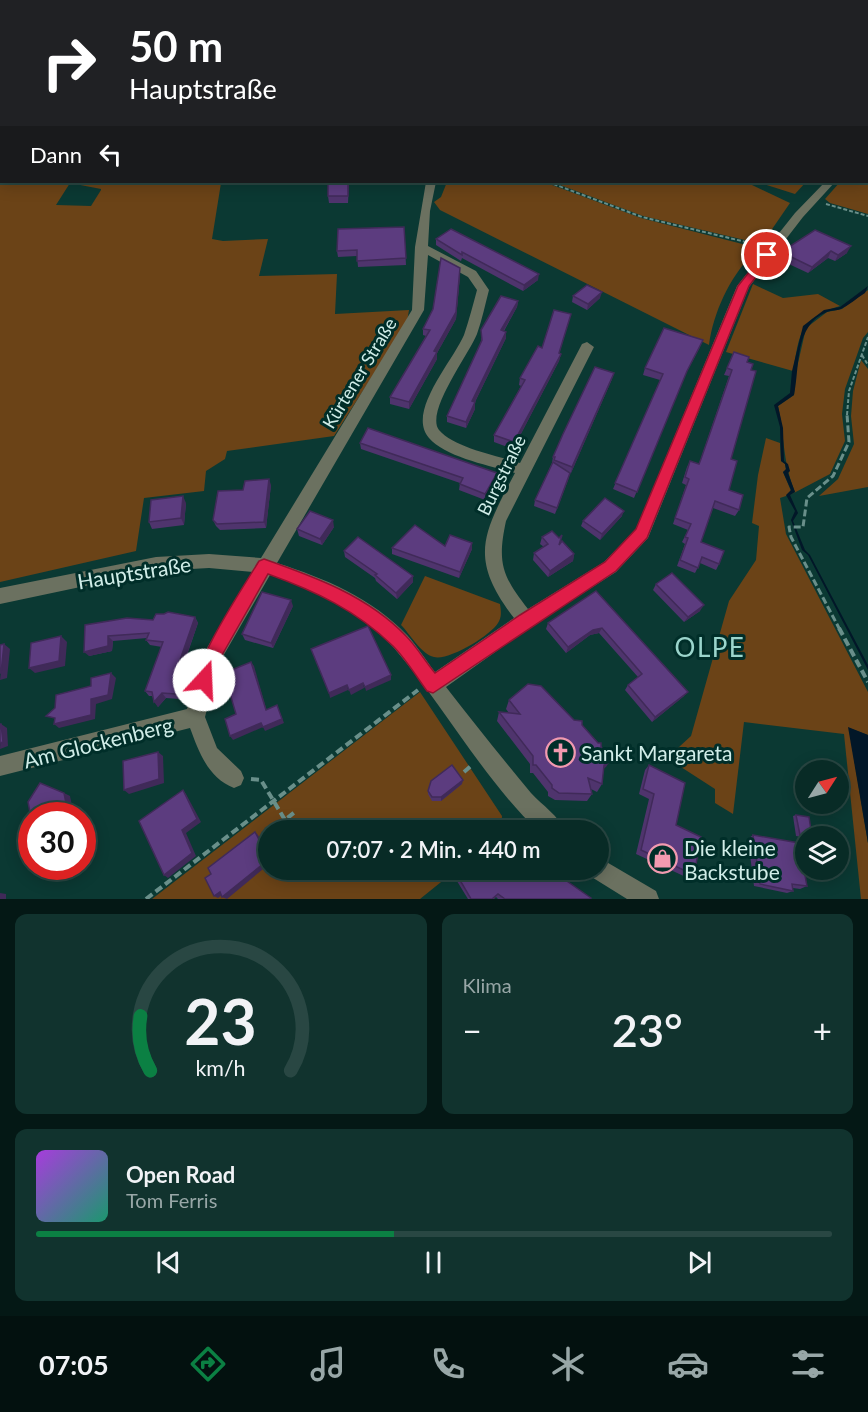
<!DOCTYPE html>
<html lang="de">
<head>
<meta charset="utf-8">
<style>
	body { margin:0; font-family:Lato,sans-serif; background:#11332e; color:#f1f3f6; height:100vh; display:flex; flex-direction:column; font-size:22px; white-space:nowrap }
	* { box-sizing:border-box; margin:0 }
	p { font-size:20px; color:#98a7a7 }
	.icon { flex:none; width:33px; height:33px; fill:none; stroke:currentColor; stroke-width:2; stroke-linecap:round; stroke-linejoin:round }
	.map { position:relative; height:899px; overflow:hidden }
	.panel { display:flex; flex-direction:column; gap:15px; padding:15px; background:#041815; flex:1 }
	.panel>* { flex:none }
	.top-card { position:absolute; left:0px; top:0px; width:868px; height:183px; box-shadow:0 3px 15px #0003,0 0 0 2px #294743; background:#202124; color:#fff; overflow:hidden }
	.needle { width:39px; rotate:54deg }
	.buttons { position:absolute; left:795px; top:760px; display:grid; gap:12px }
	.buttons a { display:grid; place-items:center; width:54px; height:54px; border-radius:50%; background:#082b26; box-shadow:0 3px 15px #0003,0 0 0 2px #294743; font-size:30px }
	.speed { position:absolute; left:18px; top:802px; display:flex; gap:12px; font-size:30px; font-weight:700; text-align:center }
	.speed>* { display:grid; place-content:center; width:78px; height:78px; border-radius:50%; background:#082b26; box-shadow:0 3px 15px #0003,0 0 0 2px #294743; line-height:1 }
	.speed .limit { border:9px solid #d22; background:#fff; color:#111 }
	.pin { position:absolute; display:grid; place-items:center; width:51px; height:51px; color:#fff; margin:-26px; border:3px solid #fff; border-radius:50%; box-shadow:0 2px 6px #0007 }
	.me { position:absolute; width:66px; margin:-33px; rotate:20deg; stroke-linejoin:round; filter:drop-shadow(0 0 4px #0008) }
	.turn { display:flex; align-items:center; gap:21px; height:126px; padding:0 30px; font-size:27px }
	.turn .icon { width:78px; height:78px; stroke-width:2.5 }
	.turn b { display:block; font-size:42px; line-height:51px }
	.then { display:flex; align-items:center; height:57px; padding:0 30px; background:#0003; gap:12px; font-size:22px }
	.big { font-size:45px; font-weight:600; line-height:1.1 }
	.panel .card { flex:1; display:flex; flex-direction:column; justify-content:center; gap:9px; min-width:0; padding:0 21px; border-radius:12px; background:#11332e }
	.panel .dial { align-items:center; gap:0 }
	.dial svg { height:156px; overflow:visible; fill:none; stroke:#294743; stroke-width:7; stroke-linecap:round; text-anchor:middle }
	.dial text { fill:#f1f3f6; stroke:none }
	.song { display:flex; align-items:center; gap:18px }
	.cover { width:72px; height:72px; border-radius:9px; background:linear-gradient(135deg,hsl(280 70% 55%),hsl(160 70% 35%)) }
	.played { height:6px; border-radius:3px; background:linear-gradient(90deg,#0b8043 45%,#294743 45%) }
	.keys { display:flex; justify-content:space-around; direction:ltr }
	.heat { display:flex; justify-content:space-between; align-items:center; font-size:33px; direction:ltr }
	.panel .tiles { flex:1; display:grid; gap:15px; grid-template-columns:1fr 1fr }
	.card:last-child { grid-column:span 2 }
	.trip { position:absolute; left:258px; top:820px; width:351px; height:60px; border-radius:30px; background:#082b26; box-shadow:0 3px 15px #0003,0 0 0 2px #294743; font-weight:600; line-height:60px; text-align:center }
	.menu { display:flex; height:96px; justify-content:space-around; align-items:center; background:#03110f; color:#98a7a7 }
	.menu .icon { width:42px; height:42px }
	.menu .current { color:#0b8043 }
	.menu b { font-size:27px; color:#f1f3f6 }
	.map>svg:first-child { display:block }
	.green { fill:#6b4317; fill-rule:evenodd }
	.water { fill:#021728 }
	.lines { fill:none; stroke-linecap:round; stroke-linejoin:round }
	.path-far2 { stroke:#698f8a; stroke-width:2; stroke-dasharray:4 2; stroke-linecap:butt }
	.path-far1 { stroke:#698f8a; stroke-width:3; stroke-dasharray:7 3; stroke-linecap:butt }
	.path { stroke:#698f8a; stroke-width:4; stroke-dasharray:8 4; stroke-linecap:butt }
	.minor { fill:#6b7160; fill-rule:evenodd }
	.wall { fill:#4f346d }
	.shaded-wall { fill:#402a59 }
	.building { fill:#5c3c7f; stroke:#402a59; stroke-width:1.5 }
	.route { fill:#e11d48; stroke:#92132f; stroke-width:1.5 }
	.labels { text-anchor:middle; dominant-baseline:central; stroke-width:6; stroke-linejoin:round; paint-order:stroke }
	.street-label { font-size:18px; fill:#d0ede8; stroke:#002e29 }
	.near-street-label { font-size:21px; fill:#d0ede8; stroke:#002e29 }
	.near-poi-label { font-size:21px; fill:#d0ede8; stroke:#002e29; text-anchor:start }
	.near-quarter-label { font-size:26px; letter-spacing:1.5px; fill:#9bd5cc; stroke:#002e29 }
</style>
</head>
<body>
<div class="map">
<svg width="868" height="899" viewBox="0 0 868 899">
	<rect width="100%" height="100%" fill="#0b3933"/>
	<g class="green">
		<path d="M0,0h198l2,1 -198,1 -1,42z"/>
		<path d="M432,0h238l10,1 -246,1z"/>
		<path d="M0,117l2,65h237l-18,1 -9,56 11,2 45,-2 -9,37 78,-2 -2,40 74,-4 -2,12 -73,114 -107,15 -2,8 -19,12 -2,20 -60,7 -8,53 -136,31zM70,183l31,6v1l-10,16 -35,-1z"/>
		<path d="M868,152v62l-38,-11 -5,-4 15,-17h27z"/>
		<path d="M447,182h97l97,36 117,30c-26,25 -44,61 -49,97l-269,-135 -6,-8 7,-5z"/>
		<path d="M552,182h254l-11,12 -38,-12 -5,3 38,18 -22,32 -11,-3 -8,9 -106,-25z"/>
		<path d="M753,284l30,14 35,-4 22,12c-41,12 -40,27 -47,65l-67,-19z"/>
		<path d="M868,290v42l-5,6 -18,51 -3,25 3,27 -15,33 -40,21 5,-3c-13,-32 -10,-55 -17,-86l16,-11 2,-23 10,-44 21,-16 15,-3z"/>
		<path d="M861,360l7,9v118l-49,9 19,-17 16,-35 -3,-28 2,-25z"/>
		<path d="M766,438l14,5 1,18 4,3 1,6 -3,2 8,19 -5,5 -6,2 6,36 82,158v43l-19,-7 19,115v56h-7l-17,-165 -100,-12 -11,92 -18,-11v-14l-48,-31 24,-22 38,-135 27,-41 3,-34 -7,-3 6,-48z"/>
		<path d="M425,576l75,28c1,7 2,13 -2,19 -7,12 -49,38 -64,34 -13,-3 -24,-23 -33,-32z"/>
		<path d="M420,692l82,124 -1,15h-233v39h188l-36,29h-268z"/>
	</g>
	<g class="water">
		<path d="M868,286l-3,7c-8,5 -16,12 -24,16 -4,2 -10,1 -14,3 -33,13 -27,54 -33,83l-16,11 5,22 1,33 4,3 2,7 -2,2 7,19 -5,3 8,18 -5,8 12,29 5,5 58,110v5l-60,-115 -6,-5 -11,-30 4,-9 -9,-16 5,-5 -8,-18 3,-3 -1,-5 -4,-3 -1,-34 -6,-22 16,-12 2,-22 11,-45 21,-16 16,-3z"/>
		<path d="M848,727l20,8v108z"/>
	</g>
	<g class="lines">
		<g class="path-far2">
			<path d="M548,182l94,35 108,26 8,-9 9,2"/>
			<path d="M826,204l42,12"/>
			<path d="M862,355l6,10"/>
			<path d="M847,415l2,-24 19,-54"/>
		</g>
		<path class="path-far1" d="M840,630l-49,-93 -2,-10h14l4,-29 26,-22 16,-34 -2,-28"/>
		<g class="path">
			<path d="M839,628l29,54"/>
			<path d="M464,772l8,-7"/>
			<path d="M251,779l10,1 24,40 11,-9"/>
			<path d="M146,899l272,-209"/>
		</g>
		<g class="minor">
			<path d="M314,0h20l-1,2z"/>
			<path d="M347,0l12,2h-11z"/>
			<path d="M369,0h8l1,2h-8z"/>
			<path d="M675,0l16,2h-15z"/>
			<rect x="867" y="26" width="1" height="4"/>
			<path d="M868,101v10l-1,1v-10z"/>
			<path d="M426,182h10l-6,29 -2,35 48,25 13,19c-4,15 -7,30 -12,44 -8,20 -52,78 -38,96 15,18 60,26 81,33l62,-119 5,-2 7,5 -88,174c-9,42 -4,55 22,88l76,-47 32,-33 101,-243 58,-73 30,-31h10l-32,35 -54,70 -101,251 -32,34 -84,54 -86,61c28,36 56,71 85,106 11,12 28,23 34,38h-27c-56,-54 -93,-124 -144,-183 -32,-37 -80,-57 -124,-73l-52,90 -13,52 12,31 24,23 3,7 -3,7 -7,3c-26,-10 -35,-36 -44,-60l-190,48v-20l187,-47 15,-53 51,-84 -44,-4 -53,3 -156,33v-16l156,-31 53,-3 52,4 151,-248 3,-63zM428,255l40,22 9,13c-4,15 -8,30 -13,45 -11,26 -58,77 -35,103 16,19 62,28 86,35 -32,61 -47,85 -1,145l-79,54c-9,-12 -18,-26 -28,-37 -35,-37 -83,-57 -130,-72l147,-253z"/>
			<path d="M598,857l58,34 3,8h-32l-37,-23 -2,-6h10z"/>
		</g>
	</g>
	<g class="wall">
		<path d="M349,182l-1,21h-19l-1,-7z"/>
		<path d="M404,227l2,38 -48,2 -1,-11 -19,1 -1,-6z"/>
		<path d="M815,230l32,23 -12,8 -7,-3 -20,15 -30,-14 3,-7z"/>
		<path d="M436,239l102,41 -15,11 -61,-33 -1,3 -25,-16z"/>
		<path d="M460,275l-4,44 -19,34v6l-28,50 -19,-5v-7l36,-61 -3,-1v-6z"/>
		<path d="M573,296l27,2 -13,12 -15,-8z"/>
		<path d="M518,301l-1,6 -13,24 2,1v6l-31,64v7l-9,19 -19,-6v-6l34,-74v-12z"/>
		<path d="M571,314l-12,40h2l-2,7 -46,88 -19,-7v-7l27,-49 -2,-1 1,-7 22,-30z"/>
		<path d="M700,347l-16,30 -50,121 -21,-9 47,-109 -17,-5 2,-7z"/>
		<path d="M734,352l13,10 -16,97 -2,31 10,20 -4,6 -22,-8 -12,34 18,22 -3,6 -16,-7 -5,10 -18,-7 8,-22 -3,-2 6,-12 -15,-6 13,-39 -4,-2 5,-16 3,-6 9,3 30,-88 -5,-1z"/>
		<path d="M612,379l-41,94 -3,-1 2,1 -2,7 -13,34 -21,-8 1,-6 17,-37 1,-6z"/>
		<path d="M360,443l136,37 -11,20 -26,-10 1,-7 -99,-34z"/>
		<path d="M271,485l-5,43 -46,2 -4,-4 -3,-6 30,-30z"/>
		<path d="M186,503l-2,22 -32,4 -3,-7z"/>
		<path d="M622,516l-22,24 -19,-14 2,-5z"/>
		<path d="M334,527l-12,18 -23,-9 -2,-7z"/>
		<path d="M542,537l18,7 14,10 -1,7 -25,16 -15,-17 1,-7 10,-6 -4,-3z"/>
		<path d="M445,546l27,3 -13,29 -67,-24v-6z"/>
		<path d="M344,551l69,31 -16,17 -21,-18 -1,-3 -30,-21z"/>
		<path d="M656,584l44,27 -16,11 -31,-32z"/>
		<path d="M596,591l88,105 -32,26 -27,-32 3,-5 10,-8 -39,-44 -9,2 -24,18 -20,-24 2,-6z"/>
		<path d="M293,606l-20,42 -28,-8 -3,-6z"/>
		<path d="M195,617l3,6 -14,41 5,5 -10,30 -13,-1 -8,9 -6,-11h-3l-4,-5 17,-44 -12,-2 -4,-5 1,-2 -34,3 -1,10 -23,5 -4,-31z"/>
		<path d="M509,700l65,20 8,5 30,33 -9,11 -1,15 -5,8 -6,-3 1,5 -5,7 -32,-1 -7,-4v-4l-15,-19h-3v-9l-33,-43 2,-9 10,1 -3,-4z"/>
		<path d="M649,765l27,60 18,50 -6,3 -52,-24 13,-55 -10,-5 6,-24z"/>
		<path d="M462,784l-21,17h-9l-4,-7v-3z"/>
		<path d="M796,815l16,22h-6v1l-10,-2 -3,-20z"/>
		<path d="M753,835l54,51 -7,3 -7,-1v3l-6,2 -33,-7 -6,-47z"/>
		<path d="M453,870h98l39,29h-92l-2,-2 -2,2h-26l-16,-26z"/>
	</g>
	<g class="shaded-wall">
		<path d="M851,246l-4,7 -12,8 3,-6z"/>
		<path d="M831,251l-3,7 -20,15 4,-6z"/>
		<path d="M539,274l-1,6 -15,11 1,-6z"/>
		<path d="M460,275l-4,44 -19,34v6l-28,50v-7l25,-51z"/>
		<path d="M602,292l-2,6 -13,12 1,-6z"/>
		<path d="M518,301l-1,6 -17,30 1,-7z"/>
		<path d="M571,314l-14,46 4,-6 -2,7 -46,88 1,-7 45,-89z"/>
		<path d="M506,332v6l-34,70v-7z"/>
		<path d="M614,373l-2,6 -41,94 1,-6z"/>
		<path d="M475,402v7l-9,19v-6z"/>
		<path d="M497,473l-1,7 -11,20v-6z"/>
		<path d="M570,473l-2,7 -13,34 2,-6z"/>
		<path d="M269,479l2,6 -5,43 -2,-6z"/>
		<path d="M183,496l3,7 -2,22 -3,-7z"/>
		<path d="M624,511l-2,5 -22,24 2,-6z"/>
		<path d="M333,520l1,7 -12,18 -2,-6z"/>
		<path d="M472,543v6l-13,29 1,-6z"/>
		<path d="M574,554l-1,7 -25,16 2,-6z"/>
		<path d="M413,576v6l-16,17 -1,-6z"/>
		<path d="M291,600l2,6 -20,42 -2,-5z"/>
		<path d="M704,605l-4,6 -16,11 4,-5z"/>
		<path d="M195,617l3,6 -16,45 -3,-5z"/>
		<path d="M602,628l-3,5 -9,2 -24,18 2,-6 25,-17z"/>
		<path d="M61,636l6,6 -2,24 -30,7 -6,-5z"/>
		<path d="M108,636l5,5 -1,10 -23,5 -5,-4z"/>
		<path d="M4,644l6,5 -3,29 -7,2z"/>
		<path d="M251,662l3,4 14,49 -2,-5z"/>
		<path d="M186,664l3,5 -10,30 -3,-5z"/>
		<path d="M111,673l5,5 -4,21 -16,5 -1,15 -36,9 -5,-4 37,-25z"/>
		<path d="M391,675v5l-25,11 -1,-4z"/>
		<path d="M363,683l1,5 -13,7 -2,-5z"/>
		<path d="M347,685l1,5 -18,8 -1,-5z"/>
		<path d="M688,692l-4,4 -32,26 3,-5z"/>
		<path d="M162,693l4,5 -8,9 -4,-5z"/>
		<path d="M277,705l7,18 -19,8 -2,-4 -30,13 -3,-4z"/>
		<path d="M1,724l6,4 1,18 -8,3z"/>
		<path d="M158,752l5,4 1,27 -35,11 -5,-4z"/>
		<path d="M612,758l-6,9 -8,6 6,-8z"/>
		<path d="M463,780l-1,4 -21,17v-4z"/>
		<path d="M183,790l3,4 15,28 -15,11 10,23 -28,22 -4,-3 18,-45z"/>
		<path d="M64,793l6,3 4,20h-12z"/>
		<path d="M255,832l3,3 10,19v3z"/>
		<path d="M268,860v5l-41,34 -5,-2z"/>
		<path d="M220,892l3,2 -5,4 -4,-2z"/>
		<path d="M0,893l6,1v5h-6z"/>
	</g>
	<g class="building">
		<path d="M224,0h97l-4,2h-11l-5,-2 -5,2h-71z"/>
		<path d="M333,0h15l3,2h-20z"/>
		<path d="M413,0h10l1,2h-10z"/>
		<rect x="328" y="182" width="20" height="14"/>
		<path d="M404,227l2,31 -49,3v-11l-20,1 1,-22z"/>
		<path d="M451,229l88,45 -15,11 -62,-33v3l-26,-16z"/>
		<path d="M815,230l36,16 -13,9 -7,-4 -19,16 -31,-15z"/>
		<path d="M441,258l19,10 -4,44 -22,39 3,1 -28,50 -19,-5 40,-67 -7,-1 10,-20z"/>
		<path d="M587,285l15,7 -14,12 -15,-8z"/>
		<path d="M501,296l17,5 -17,29 5,2 -34,69 3,1 -9,20 -19,-6 35,-76 -1,-10z"/>
		<path d="M554,310l17,4 -12,39 2,1 -47,88 -20,-7 31,-55 -5,-2 18,-32 4,2z"/>
		<path d="M664,328l39,12 -16,31 -50,121 -22,-9 48,-109 -18,-6z"/>
		<path d="M734,352l15,5 -2,5 6,2 -2,6 5,1 -25,88 6,2 -8,29 14,5 -4,15 -24,-9 -14,41 23,9 -5,13 -17,-7 -4,11 -18,-8 8,-22 -3,-1 6,-13 -16,-6 14,-39 -4,-2 5,-16 9,3 2,-5 31,-89 -5,-2z"/>
		<path d="M595,367l19,6 -42,94 -18,-7 1,-3h-2l10,-23z"/>
		<path d="M368,428l129,45 -12,21 -25,-10 3,-6 -103,-35z"/>
		<path d="M553,462l17,11 -13,35 -22,-8z"/>
		<path d="M269,479l-5,43 -47,2 -4,-4 5,-29 25,-1 2,-9z"/>
		<path d="M183,496l-2,22 -32,4 2,-22z"/>
		<path d="M605,498l19,13 -22,23 -19,-13z"/>
		<path d="M310,511l23,9 -13,19 -23,-10z"/>
		<path d="M415,525l30,21 5,-11 22,8 -12,29 -68,-24z"/>
		<path d="M552,531l7,7 3,-3 -3,10 3,-4 12,13 -24,17 -16,-18 14,-9 -6,-7z"/>
		<path d="M358,537l55,39 -17,17 -21,-18 2,-1 -33,-23z"/>
		<path d="M672,573l32,32 -16,12 -32,-33z"/>
		<path d="M596,591l92,101 -33,25 -27,-32 14,-11 -40,-46 -9,2 -25,17 -20,-24z"/>
		<path d="M262,592l29,8 -20,43 -29,-9z"/>
		<path d="M168,612l27,5 -16,46 7,1 -10,30 -14,-1 -8,9 -2,-10 -7,-1 18,-49 -17,-2 3,-7 -41,3v10l-24,6 1,-27 42,-7 26,2 3,-6h8z"/>
		<path d="M368,626l23,49 -26,12 -2,-4 -14,7 -2,-5 -18,8 -18,-44z"/>
		<path d="M61,636l-2,25 -30,7 2,-25z"/>
		<path d="M4,644l-3,29h-1v-28z"/>
		<path d="M251,662l15,48 11,-5 5,14 -19,8 -2,-4 -31,13 -5,-17 11,-5 -12,-41z"/>
		<path d="M111,673l-3,22 -17,4v16l-37,9 1,-6 -9,-2 9,-8 1,-13 35,-9v-8z"/>
		<path d="M528,684l13,2 33,34 8,1v4l16,18h3v4l11,11 -8,7 -2,19 -14,-6 4,16 -33,-1 -7,-5v-3l-16,-20h-3v-9l-34,-44 21,2 -11,-14z"/>
		<path d="M0,724h1l2,18 -3,1z"/>
		<path d="M158,752l1,27 -35,11 -1,-29z"/>
		<path d="M452,765l11,15 -22,17h-9l-4,-6 3,-10z"/>
		<path d="M649,765l36,18 -9,42 25,12 -7,38 -53,-25 13,-56 -11,-5z"/>
		<path d="M40,783l24,10 4,20 -6,3h-30v7l-4,-21z"/>
		<path d="M183,790l14,29 -15,11 10,23 -28,22 -25,-54z"/>
		<path d="M796,815l13,2 3,20 -12,-2z"/>
		<path d="M255,832l13,25v3l-46,37 -2,-5 -6,4 -9,-18 6,-4 -3,-6z"/>
		<path d="M753,835l46,8 8,43 -15,-2 1,7 -33,-7z"/>
		<path d="M454,870h97l40,28 -1,1h-85l-7,-5 -6,5h-21z"/>
	</g>
	<path class="route" d="M767,252l6,3 -24,31 -102,252 -31,33 -183,122 -6,-2c-11,-15 -21,-32 -34,-45 -37,-36 -78,-55 -125,-72l-51,90 -7,22 -6,3 -6,-3c-8,-20 48,-103 61,-125l5,-2c51,18 104,37 142,77 11,11 19,25 29,37l85,-58 85,-53 31,-33 102,-243 26,-33z"/>
	<defs>
		<symbol id="church-ring" viewBox="-11 -11 22 22"><circle r="9.5" fill="#002e29" stroke="#f29ab0" stroke-width="1.5"/><path d="M-1.2-6h2.4v3.5h3.3v2.4h-3.3V6h-2.4V-.1h-3.3v-2.4h3.3Z" fill="#f29ab0"/></symbol>
		<symbol id="shop-ring" viewBox="-11 -11 22 22"><circle r="9.5" fill="#002e29" stroke="#f29ab0" stroke-width="1.5"/><path d="M-5-2.5h2.3a2.7 3.5 0 0 1 5.4 0H5L5.5 6h-11ZM-1.5-2.5h3a1.5 2.3 0 0 0-3 0Z" fill="#f29ab0"/></symbol>
	</defs>
	<g fill-rule="evenodd">
		<use href="#church-ring" x="544" y="736" width="33" height="33"/>
		<use href="#shop-ring" x="646" y="842" width="33" height="33"/>
	</g>
	<g class="labels">
		<g class="street-label">
			<text transform="translate(359 373) rotate(-59)">Kürtener Straße</text>
			<text transform="translate(501 475) rotate(-64)">Burgstraße</text>
		</g>
		<g class="near-street-label">
			<text transform="translate(134 572) rotate(-9)">Hauptstraße</text>
			<text transform="translate(98 742) rotate(-14)">Am Glockenberg</text>
		</g>
		<g class="near-poi-label">
			<text x="581" y="752">Sankt Margareta</text>
			<text x="684" y="847">Die kleine<tspan x="684" dy="24">Backstube</tspan></text>
		</g>
		<g class="near-quarter-label">
			<text x="710" y="647">OLPE</text>
		</g>
	</g>
</svg>
<div class="buttons">
<a><svg class="needle" viewBox="-14 -14 28 28"><path d="M0-13l5 13h-10z" fill="#e53935"/><path d="M0 13l5-13h-10z" fill="#98a7a7"/></svg></a>
<a><svg class="icon" aria-label="layers" viewBox="0 0 24 24"><path d="M12 4l9 5-9 5-9-5zM3 14l9 5 9-5"/></svg></a>
</div>
<div class="speed"><div class="limit">30</div></div>
<div class="pin" style="left:767px;top:255px;background:#d93025"><svg class="icon" aria-label="arrive" viewBox="0 0 24 24"><path d="M6 21V4h12l-3 4 3 4H6"/></svg></div>
<svg class="me" style="left:204px;top:680px" viewBox="-20 -20 40 40"><circle r="19" fill="#fff"/><path d="M0-13L10 11 0 6-10 11z" fill="#e11d48"/></svg>
<div class="trip">07:07 · 2 Min. · 440 m</div>
<div class="top-card">
<div class="turn"><svg class="icon" aria-label="right" viewBox="0 0 24 24"><path d="M7 20v-9h11M14 6l5 5-5 5"/></svg><div><b>50 m</b>Hauptstraße</div></div>
<div class="then">Dann<svg class="icon" aria-label="left" viewBox="0 0 24 24"><path d="M17 20v-9H6M10 6l-5 5 5 5"/></svg></div>
</div>
</div>
<section class="panel">
<div class="tiles">
<div class="card dial"><svg viewBox="0 0 100 80">
<path d="M14 69A42 42 0 1 1 86 69"/>
<path d="M14 69A42 42 0 0 1 9 41" stroke="#0b8043"/>
<text x="50" y="56" font-size="32" font-weight="700">23</text>
<text x="50" y="72" font-size="11">km/h</text>
</svg></div>
<div class="card"><p>Klima</p>
<div class="heat"><a>−</a><b class="big">23°</b><a>+</a></div>
</div>
<div class="card">
<div class="song"><i class="cover"></i><div><b>Open Road</b><p>Tom Ferris</p></div></div>
<div class="played"></div>
<div class="keys"><svg class="icon" aria-label="previous" viewBox="0 0 24 24"><path d="M18 5L8 12l10 7zM5 5v14"/></svg><svg class="icon" aria-label="pause" viewBox="0 0 24 24"><path d="M8 5v14M16 5v14"/></svg><svg class="icon" aria-label="next" viewBox="0 0 24 24"><path d="M6 5l10 7-10 7zM19 5v14"/></svg></div>
</div>
</div>
</section>
<nav class="menu">
<b>07:05</b>
<svg class="icon current" aria-label="directions" viewBox="0 0 24 24"><path d="M12 3l9 9-9 9-9-9zM9 14v-3h6M13 9l2 2-2 2"/></svg>
<svg class="icon" aria-label="music" viewBox="0 0 24 24"><path d="M9 18V5l10-2v13"/><circle cx="6" cy="18" r="3"/><circle cx="16" cy="16" r="3"/></svg>
<svg class="icon" aria-label="phone" viewBox="0 0 24 24"><path d="M5 4h4l2 5-3 2q2 4 5 5l2-3 5 2v4C11 20 4 13 5 4z"/></svg>
<svg class="icon" aria-label="climate" viewBox="0 0 24 24"><path d="M12 3v18M4 7l16 10M4 17L20 7"/></svg>
<svg class="icon" aria-label="car" viewBox="0 0 24 24"><path d="M5 17H2v-5l4-1 3-4h7l3 4 3 1v5h-3M9 17h6M6 11h13"/><circle cx="7" cy="17" r="2"/><circle cx="17" cy="17" r="2"/></svg>
<svg class="icon" aria-label="filters" viewBox="0 0 24 24"><path d="M4 7h16M4 17h16"/><circle cx="9" cy="7" r="2"/><circle cx="15" cy="17" r="2"/></svg>
</nav>
</body>
</html>
